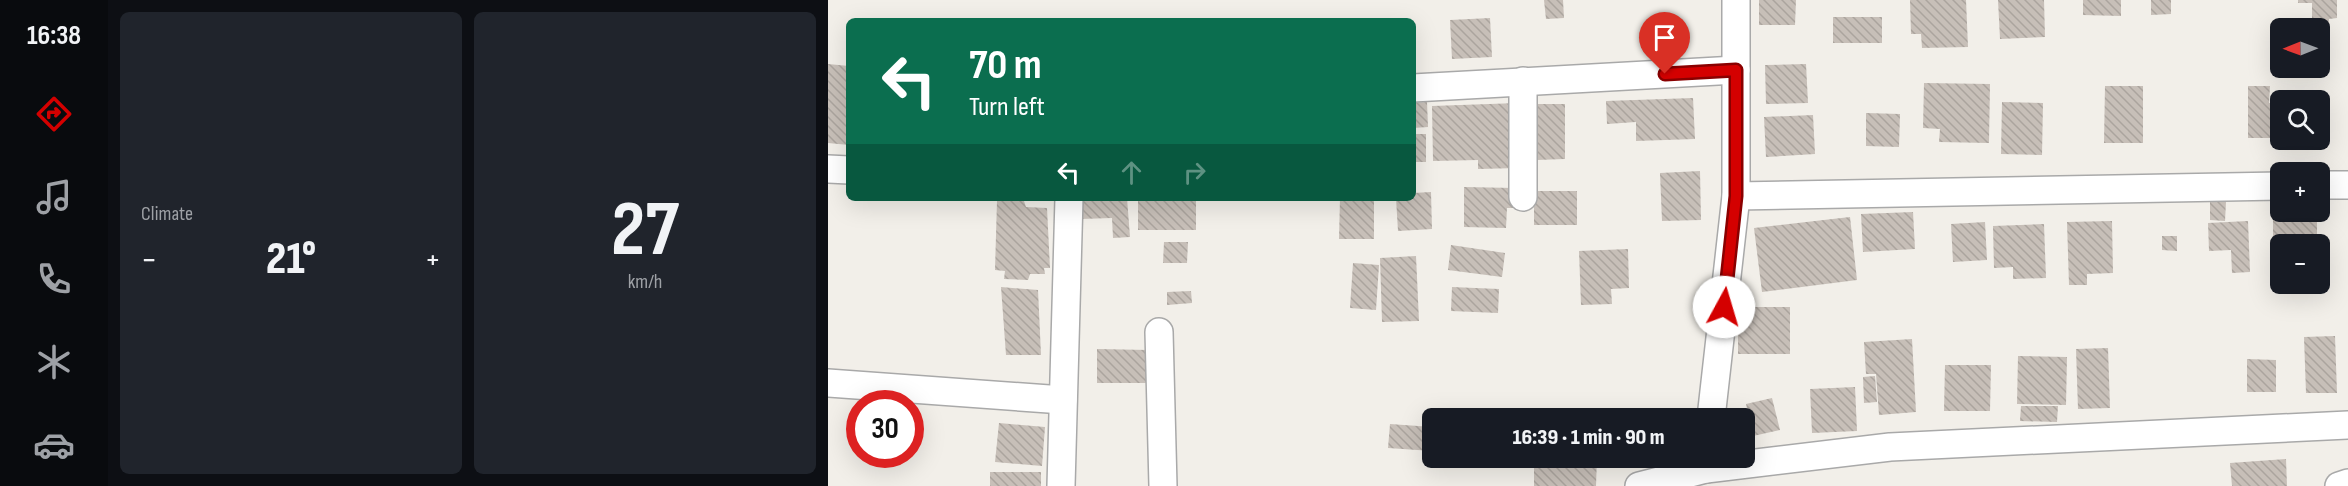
<!DOCTYPE html>
<html lang="en">
<head>
<meta charset="utf-8">
<style>
	body { margin:0; font-family:"Sofia Sans Condensed",sans-serif; background:#20242c; color:#f1f3f6; height:100vh; display:flex; flex-direction:column; font-size:22px; white-space:nowrap }
	* { box-sizing:border-box; margin:0 }
	p { font-size:20px; color:#9ea1a6 }
	.icon { flex:none; width:33px; height:33px; fill:none; stroke:currentColor; stroke-width:2; stroke-linecap:round; stroke-linejoin:round }
	.map { position:relative; flex:1; overflow:hidden }
	.sheet { display:flex; flex-direction:column; gap:12px; padding:12px; background:#0d0f14; width:720px }
	.sheet>* { flex:none }
	.top-card { position:absolute; left:18px; top:18px; width:570px; height:183px; border-radius:9px; box-shadow:0 6px 24px #0002; background:#0b6e4f; color:#fff; overflow:hidden }
	.needle { width:39px; rotate:269deg }
	.buttons { position:absolute; left:1442px; top:18px; display:grid; gap:12px }
	.buttons a { display:grid; place-items:center; width:60px; height:60px; border-radius:9px; background:#171b24; box-shadow:0 6px 24px #0002; font-size:30px }
	.speed { position:absolute; left:18px; top:390px; display:flex; gap:12px; font-size:30px; font-weight:700; text-align:center }
	.speed>* { display:grid; place-content:center; width:78px; height:78px; border-radius:50%; background:#171b24; box-shadow:0 6px 24px #0002; line-height:1 }
	.speed .limit { border:9px solid #d22; background:#fff; color:#111 }
	.pin { position:absolute; display:grid; place-items:center; width:51px; height:51px; color:#fff; margin:-62px -26px; border-radius:50% 50% 50% 0; rotate:-45deg; box-shadow:0 0 6px #0007 }
	.pin .icon { rotate:45deg }
	.me { position:absolute; width:66px; margin:-33px; rotate:6deg; stroke-linejoin:round; filter:drop-shadow(0 0 4px #0008) }
	.turn { display:flex; align-items:center; gap:21px; height:126px; padding:0 24px; font-size:27px }
	.turn .icon { width:78px; height:78px; stroke-width:2.5 }
	.turn b { display:block; font-size:42px; line-height:51px }
	.lanes { display:flex; align-items:center; height:57px; padding:0 24px; background:#0003; justify-content:center; gap:30px; direction:ltr }
	.lanes .off { opacity:.35 }
	.big { font-size:45px; font-weight:800; line-height:1.1 }
	.sheet .card { flex:1; display:flex; flex-direction:column; justify-content:center; gap:9px; min-width:0; padding:0 21px; border-radius:9px; background:#20242c }
	.sheet .dial { align-items:center; gap:0 }
	.dial b { font-size:78px; line-height:1 }
	.heat { display:flex; justify-content:space-between; align-items:center; font-size:33px; direction:ltr }
	.sheet .tiles { flex:1; display:grid; gap:12px; grid-template-columns:repeat(2,1fr) }
	.trip { position:absolute; left:594px; top:408px; width:333px; height:60px; border-radius:9px; background:#171b24; box-shadow:0 6px 24px #0002; font-weight:800; line-height:60px; text-align:center }
	main { display:flex; flex:1; min-height:0 }
	.menu { display:flex; flex-direction:column; width:108px; justify-content:space-around; align-items:center; background:#090b0e; color:#9ea1a6 }
	.menu .icon { width:42px; height:42px }
	.menu .selected { color:#d40000 }
	.menu b { font-size:27px; color:#f1f3f6 }
	.map>svg:first-child { display:block }
	.building { fill:url(#building-back-hatch) }
	.lines { fill:none; stroke-linecap:round; stroke-linejoin:round }
	.minor-casing { stroke:#a9a9a9; stroke-width:30 }
	.minor { stroke:#fff; stroke-width:27 }
	.route-casing { stroke:#8a0000; stroke-width:15 }
	.route { stroke:#d40000; stroke-width:10 }
</style>
</head>
<body>
<main>
<nav class="menu">
<b>16:38</b>
<svg class="icon selected" aria-label="directions" viewBox="0 0 24 24"><path d="M12 3l9 9-9 9-9-9zM9 14v-3h6M13 9l2 2-2 2"/></svg>
<svg class="icon" aria-label="music" viewBox="0 0 24 24"><path d="M9 18V5l10-2v13"/><circle cx="6" cy="18" r="3"/><circle cx="16" cy="16" r="3"/></svg>
<svg class="icon" aria-label="phone" viewBox="0 0 24 24"><path d="M5 4h4l2 5-3 2q2 4 5 5l2-3 5 2v4C11 20 4 13 5 4z"/></svg>
<svg class="icon" aria-label="climate" viewBox="0 0 24 24"><path d="M12 3v18M4 7l16 10M4 17L20 7"/></svg>
<svg class="icon" aria-label="car" viewBox="0 0 24 24"><path d="M5 17H2v-5l4-1 3-4h7l3 4 3 1v5h-3M9 17h6M6 11h13"/><circle cx="7" cy="17" r="2"/><circle cx="17" cy="17" r="2"/></svg>
</nav>
<section class="sheet">
<div class="tiles">
<div class="card"><p>Climate</p>
<div class="heat"><a>−</a><b class="big">21°</b><a>+</a></div>
</div>
<div class="card dial"><b>27</b><p>km/h</p></div>
</div>
</section>
<div class="map">
<svg width="1520" height="486" viewBox="0 0 1520 486">
	<defs>
		<pattern id="building-back-hatch" width="6" height="6" patternUnits="userSpaceOnUse" patternTransform="scale(1.5)"><rect width="6" height="6" fill="#c7bfb8"/><path d="M-1 5l2 2M0 0l6 6M5-1l2 2" fill="none" stroke="#aba49e"/></pattern>
	</defs>
	<rect width="100%" height="100%" fill="#f2efe9"/>
	<g class="building">
		<path d="M716,0h19l1,18 -18,1z"/>
		<path d="M931,0h37l-1,25h-36z"/>
		<path d="M1082,0h56l2,47 -46,1 -1,-14h-10z"/>
		<path d="M1170,0h46l1,37 -45,2z"/>
		<path d="M1255,0h38v16l-38,-1z"/>
		<path d="M1323,0h20v14l-20,1z"/>
		<path d="M1470,0h39v18l-8,1v16h-10v-7h-7v-25h-14z"/>
		<rect x="1005" y="17" width="49" height="26"/>
		<path d="M662,18l2,39 -40,2 -2,-39z"/>
		<path d="M0,64l21,2v79l-21,-2z"/>
		<path d="M978,64l2,39 -42,1 -1,-39z"/>
		<path d="M1096,83l66,1 -1,59 -50,-1 1,-13 -17,-1z"/>
		<path d="M1277,86h38v57h-39z"/>
		<path d="M1420,86h22l-1,17h11v35h-32z"/>
		<path d="M865,98l2,41 -59,2v-19l-29,2 -1,-23z"/>
		<path d="M599,102l1,25 -15,1v-25z"/>
		<path d="M1174,102l41,1 -1,52 -41,-1z"/>
		<path d="M690,103l1,65 -41,1v-9l-45,1 -1,-55z"/>
		<path d="M710,104h27v55l-28,1z"/>
		<path d="M1038,113l34,1 -1,33 -33,-1z"/>
		<path d="M985,115l2,39 -49,3 -2,-40z"/>
		<rect x="585" y="134" width="13" height="28"/>
		<path d="M872,171l1,49 -39,1 -2,-48z"/>
		<path d="M636,187l51,1v20h-8l-1,20 -42,-1z"/>
		<rect x="706" y="191" width="43" height="34"/>
		<path d="M603,192l1,37 -34,2 -2,-33h17v-5z"/>
		<path d="M252,198h47l3,39 -17,1 -1,-20 -31,1z"/>
		<rect x="310" y="198" width="58" height="32"/>
		<path d="M512,198h34v41h-35z"/>
		<path d="M169,201h27l2,6 21,1 3,60h-6l1,6h-15l-2,6 -24,-1 1,-8 -10,-1z"/>
		<path d="M1382,202h16l-1,19 -15,-1z"/>
		<path d="M1445,202h7v10h37v32l-44,2z"/>
		<path d="M1085,212l2,37 -52,3 -2,-38z"/>
		<path d="M1022,217l7,63 -95,12 -8,-64z"/>
		<path d="M1284,221l1,52 -26,1v11h-18l-2,-63z"/>
		<path d="M1420,221l2,51 -18,1 -1,-23 -22,1 -1,-28z"/>
		<path d="M1157,222l2,38 -34,2 -2,-38z"/>
		<path d="M1216,224l2,54 -33,1v-12l-19,1 -1,-42z"/>
		<path d="M1334,236h15v15l-15,-1z"/>
		<path d="M336,242h24l-1,21h-24z"/>
		<path d="M623,245l54,8 -3,24 -54,-7z"/>
		<path d="M800,249l1,39 -18,1 1,15 -31,1 -2,-54z"/>
		<path d="M588,256l3,65 -37,1 -2,-64z"/>
		<path d="M525,263l26,2 -3,45 -26,-2z"/>
		<path d="M173,287l37,3 3,65h-35z"/>
		<path d="M624,287l47,2 -1,24 -47,-2z"/>
		<path d="M363,291l1,12 -25,2v-13z"/>
		<rect x="910" y="307" width="52" height="47"/>
		<path d="M1507,336l2,57h-31l-2,-56z"/>
		<path d="M1084,339l4,73 -37,3 -3,-41h-10l-2,-32z"/>
		<path d="M1280,348l2,60 -32,1 -2,-60z"/>
		<path d="M269,349l52,1v33h-52z"/>
		<path d="M1190,356l49,1 -1,48 -49,-1z"/>
		<path d="M1419,359l29,1v32h-29z"/>
		<path d="M1117,365h46l-1,46h-46z"/>
		<path d="M1047,376l2,26 -13,1 -1,-26z"/>
		<path d="M1027,387l2,44 -45,2 -2,-44z"/>
		<path d="M944,398l8,32 -27,6 -7,-32z"/>
		<path d="M1193,406h37l-1,16 -37,-1z"/>
		<path d="M171,423l46,4 -3,39 -47,-4z"/>
		<path d="M562,424l42,3v24l-44,-3z"/>
		<path d="M716,458h53l-1,28h-62v-27h10z"/>
		<path d="M1458,459l1,27h-55l-2,-23z"/>
		<rect x="162" y="472" width="51" height="14"/>
	</g>
	<g class="lines">
		<defs>
			<g id="minor">
				<path d="M695,81v116"/>
				<path d="M585,88l323,-18"/>
				<path d="M0,169l21,1"/>
				<path d="M1491,185h29"/>
				<path d="M908,196l544,-10"/>
				<path d="M331,332l4,154"/>
				<path d="M0,383l235,17"/>
				<path d="M883,418l25,-222v-196"/>
				<path d="M879,458l-1,11 184,-22 458,-22"/>
				<path d="M233,486l8,-288"/>
				<path d="M811,486l67,-17"/>
				<path d="M1511,486l9,-3"/>
			</g>
		</defs>
		<use href="#minor" class="minor-casing"/>
		<use href="#minor" class="minor"/>
	</g>
	<g class="lines">
		<defs>
			<path id="route" d="M837,74l71,-4v126l-12,111"/>
		</defs>
		<use href="#route" class="route-casing"/>
		<use href="#route" class="route"/>
	</g>
</svg>
<div class="buttons">
<a><svg class="needle" viewBox="-14 -14 28 28"><path d="M0-13l5 13h-10z" fill="#e53935"/><path d="M0 13l5-13h-10z" fill="#9ea1a6"/></svg></a>
<a><svg class="icon" aria-label="search" viewBox="0 0 24 24"><circle cx="10" cy="10" r="6"/><path d="M15 15l6 6"/></svg></a>
<a>+</a>
<a>−</a>
</div>
<div class="speed"><div class="limit">30</div></div>
<div class="pin" style="left:837px;top:74px;background:#d93025"><svg class="icon" aria-label="arrive" viewBox="0 0 24 24"><path d="M6 21V4h12l-3 4 3 4H6"/></svg></div>
<svg class="me" style="left:896px;top:307px" viewBox="-20 -20 40 40"><circle r="19" fill="#fff"/><path d="M0-13L10 11 0 6-10 11z" fill="#d40000"/></svg>
<div class="trip">16:39 · 1 min · 90 m</div>
<div class="top-card">
<div class="turn"><svg class="icon" aria-label="left" viewBox="0 0 24 24"><path d="M17 20v-9H6M10 6l-5 5 5 5"/></svg><div><b>70 m</b>Turn left</div></div>
<div class="lanes"><svg class="icon" aria-label="left" viewBox="0 0 24 24"><path d="M17 20v-9H6M10 6l-5 5 5 5"/></svg><svg class="icon off" aria-label="ahead" viewBox="0 0 24 24"><path d="M12 20V5M6 11l6-6 6 6"/></svg><svg class="icon off" aria-label="right" viewBox="0 0 24 24"><path d="M7 20v-9h11M14 6l5 5-5 5"/></svg></div>
</div>
</div>
</main>
</body>
</html>
